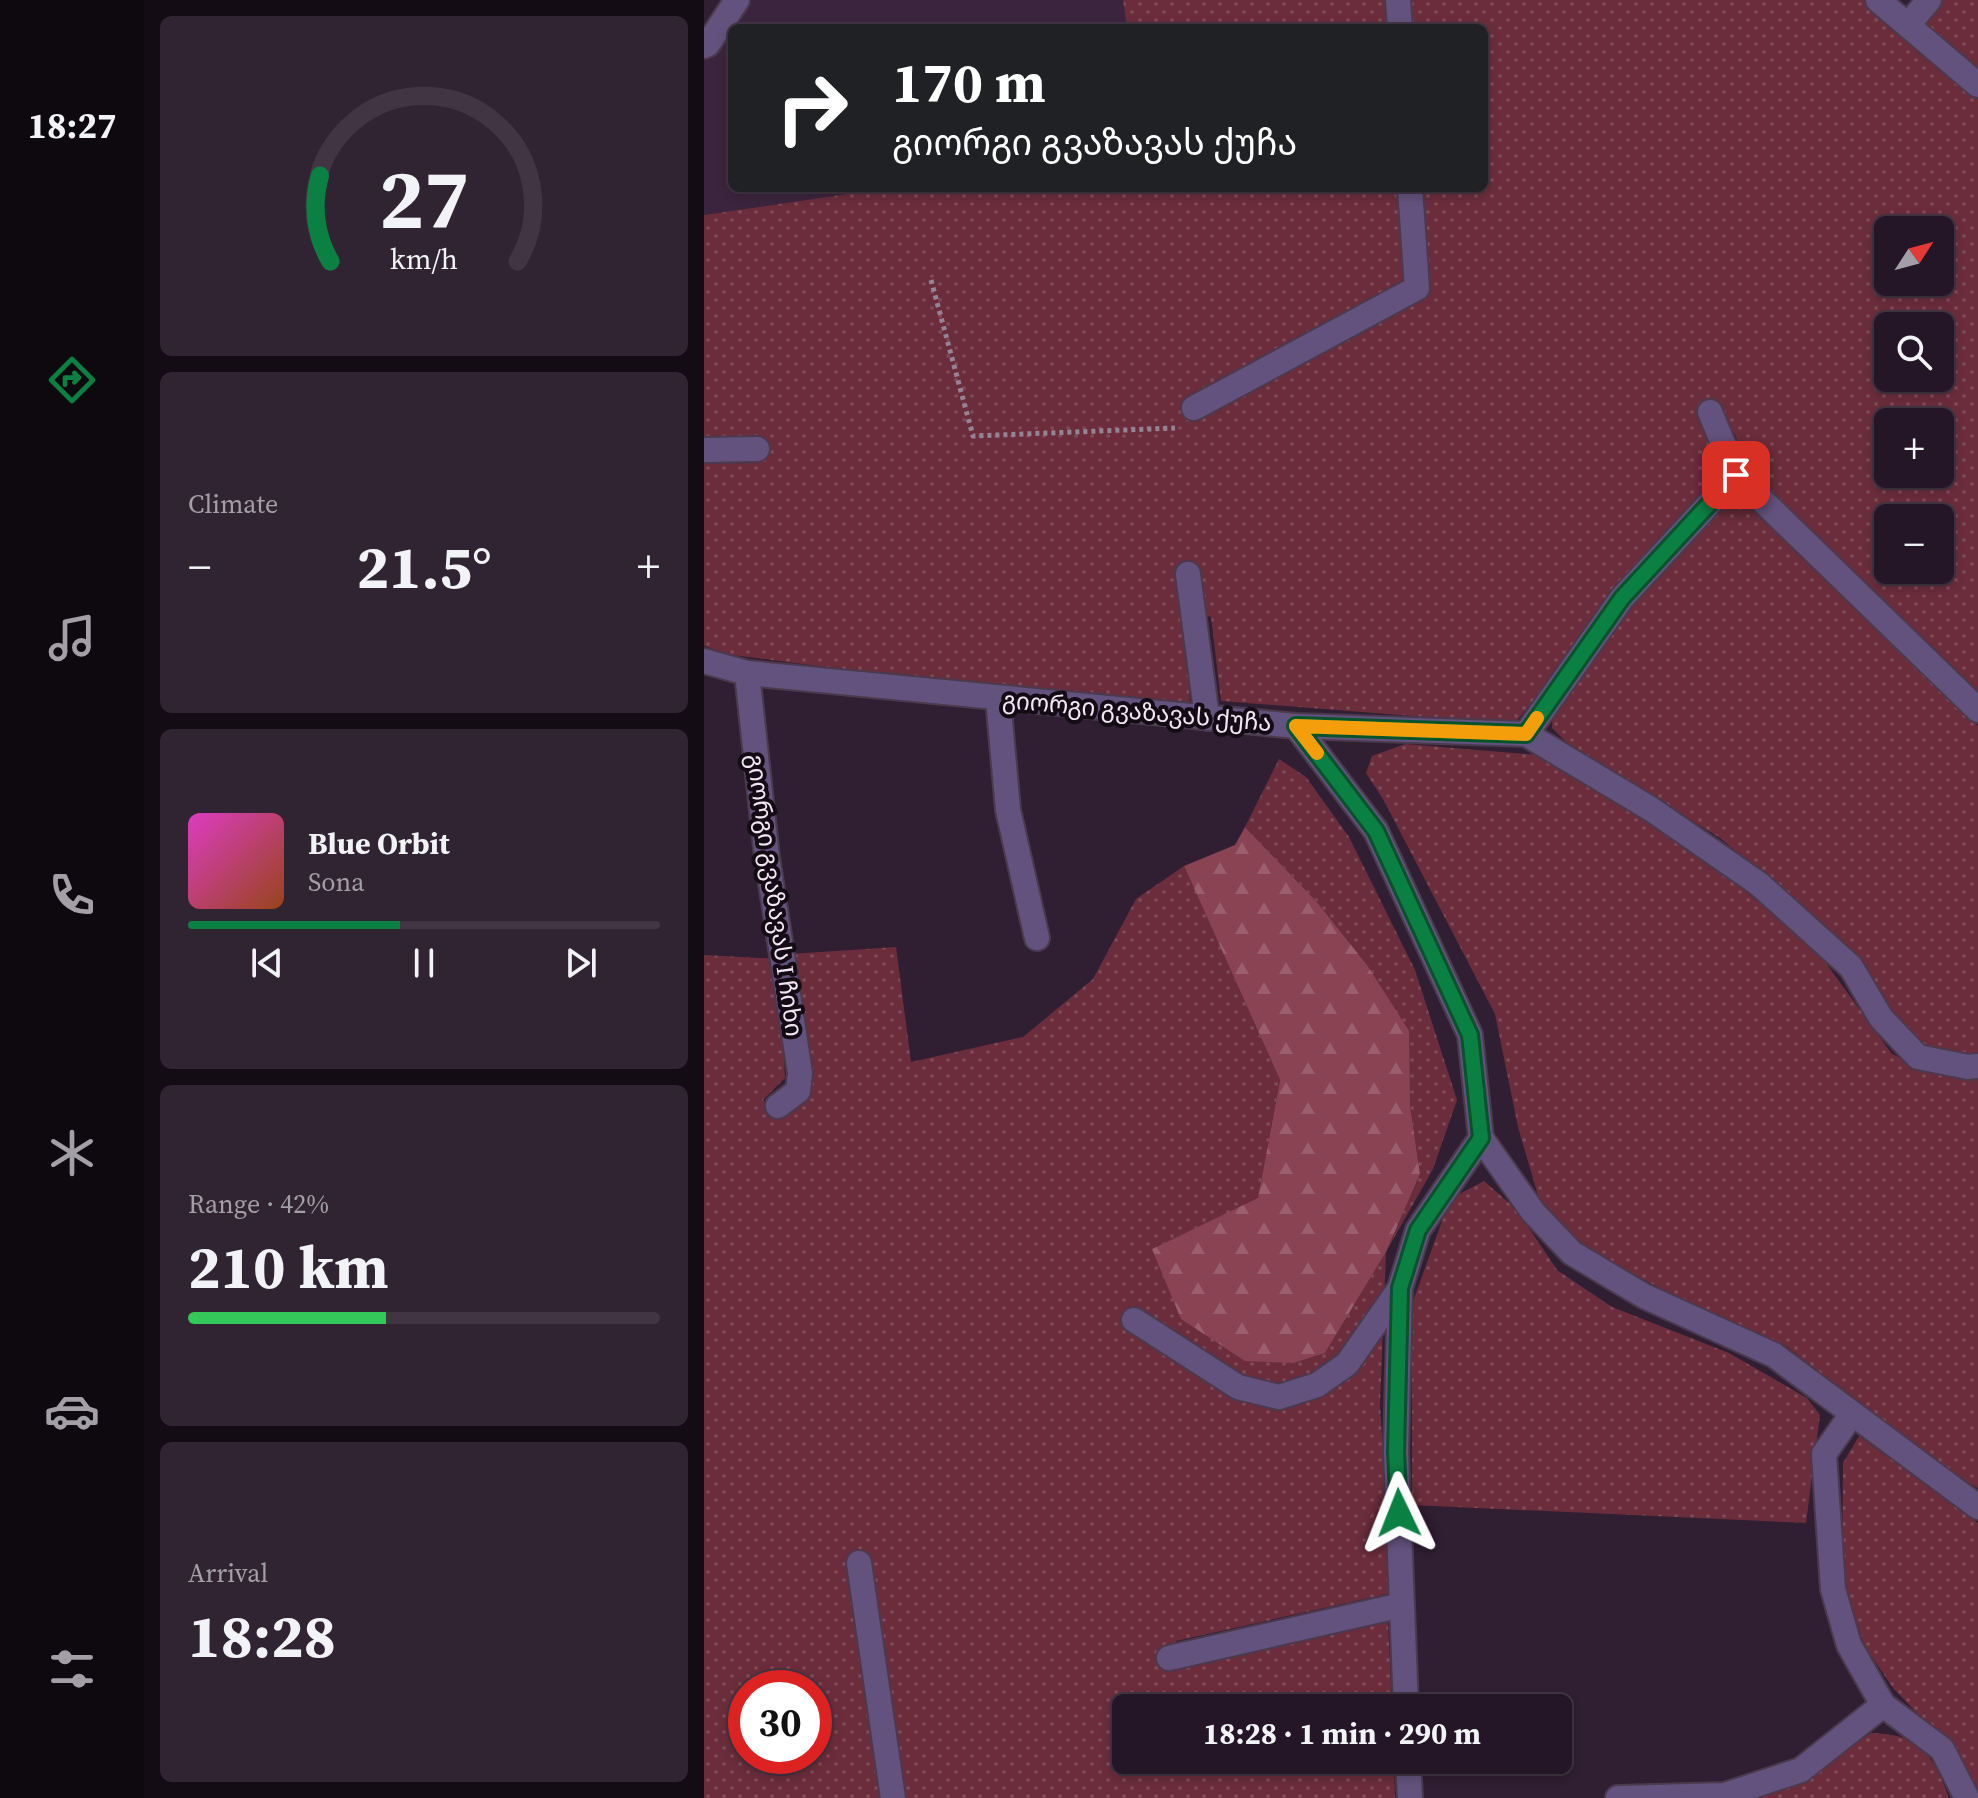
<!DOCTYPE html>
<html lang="en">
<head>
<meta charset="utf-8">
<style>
	body { margin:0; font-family:"Source Serif 4","Noto Sans Georgian",serif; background:#302332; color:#f1f3f6; height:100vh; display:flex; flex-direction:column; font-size:30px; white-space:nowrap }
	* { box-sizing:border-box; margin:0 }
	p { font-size:26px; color:#a39fa7 }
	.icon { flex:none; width:44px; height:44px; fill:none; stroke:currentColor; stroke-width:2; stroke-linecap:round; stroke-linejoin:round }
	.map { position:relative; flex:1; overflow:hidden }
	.drawer { display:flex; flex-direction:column; gap:16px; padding:16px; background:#140c15; width:560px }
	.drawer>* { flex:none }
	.top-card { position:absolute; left:24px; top:24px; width:760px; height:168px; border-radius:12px; box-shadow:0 4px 12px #0003,0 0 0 2px #413543; background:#202124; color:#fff; overflow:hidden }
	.needle { width:52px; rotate:54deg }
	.controls { position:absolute; left:1170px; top:216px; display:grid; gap:16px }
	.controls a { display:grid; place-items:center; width:80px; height:80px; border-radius:12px; background:#241626; box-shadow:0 4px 12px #0003,0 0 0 2px #413543; font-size:40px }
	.speed { position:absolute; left:24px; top:1670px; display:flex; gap:16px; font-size:40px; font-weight:700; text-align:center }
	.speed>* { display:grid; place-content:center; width:104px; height:104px; border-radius:50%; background:#241626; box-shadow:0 4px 12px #0003,0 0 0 2px #413543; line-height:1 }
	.speed .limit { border:12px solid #d22; background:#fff; color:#111 }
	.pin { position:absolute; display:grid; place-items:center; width:68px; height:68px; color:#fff; margin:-34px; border-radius:16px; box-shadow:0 4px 12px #0006 }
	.me { position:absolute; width:88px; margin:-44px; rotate:358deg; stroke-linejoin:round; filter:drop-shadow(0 0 6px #0008) }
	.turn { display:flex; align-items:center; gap:28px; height:168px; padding:0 32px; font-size:36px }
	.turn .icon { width:104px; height:104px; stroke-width:2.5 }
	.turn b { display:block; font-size:56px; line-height:68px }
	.big { font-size:60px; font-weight:700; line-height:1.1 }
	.drawer .card { flex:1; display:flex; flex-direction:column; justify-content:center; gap:12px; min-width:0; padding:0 28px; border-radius:12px; background:#302332 }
	.drawer .dial { align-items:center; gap:0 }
	.dial svg { height:208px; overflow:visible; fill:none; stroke:#413543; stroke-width:7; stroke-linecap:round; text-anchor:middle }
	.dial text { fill:#f1f3f6; stroke:none }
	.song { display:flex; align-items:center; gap:24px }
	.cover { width:96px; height:96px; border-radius:12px; background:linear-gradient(135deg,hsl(310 70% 55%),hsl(20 70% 35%)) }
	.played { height:8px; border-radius:4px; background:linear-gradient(90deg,#0b8043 45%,#413543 45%) }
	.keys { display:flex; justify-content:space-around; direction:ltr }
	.heat { display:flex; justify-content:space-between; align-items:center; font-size:44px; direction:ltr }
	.charge { height:12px; border-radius:6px; background:linear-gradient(90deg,#34c759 42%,#413543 0) }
	.trip { position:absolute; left:408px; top:1694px; width:460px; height:80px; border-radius:12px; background:#241626; box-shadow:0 4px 12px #0003,0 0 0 2px #413543; font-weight:700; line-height:80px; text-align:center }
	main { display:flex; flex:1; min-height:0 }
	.tabs { display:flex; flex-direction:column; width:144px; justify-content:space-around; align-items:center; background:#0e090f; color:#a39fa7 }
	.tabs .icon { width:56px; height:56px }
	.tabs .current { color:#0b8043 }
	.tabs b { font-size:36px; color:#f1f3f6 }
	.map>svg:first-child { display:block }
	.built { fill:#3b253e }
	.grass { fill:url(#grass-dots); fill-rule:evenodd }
	.forest { fill:url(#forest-firs) }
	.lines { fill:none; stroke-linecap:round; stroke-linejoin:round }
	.minor-casing { stroke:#4b3a4d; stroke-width:28 }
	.path { stroke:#948596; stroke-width:5; stroke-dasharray:4 4; stroke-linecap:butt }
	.minor { stroke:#63527d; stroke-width:24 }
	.route-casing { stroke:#07532c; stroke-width:20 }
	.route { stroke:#0b8043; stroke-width:14 }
	.slow { stroke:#f59e0b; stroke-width:14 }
	.labels { text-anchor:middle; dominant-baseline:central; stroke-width:8; stroke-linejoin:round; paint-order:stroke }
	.street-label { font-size:24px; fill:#f3e6f4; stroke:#130c14 }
</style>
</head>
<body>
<main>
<nav class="tabs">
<b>18:27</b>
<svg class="icon current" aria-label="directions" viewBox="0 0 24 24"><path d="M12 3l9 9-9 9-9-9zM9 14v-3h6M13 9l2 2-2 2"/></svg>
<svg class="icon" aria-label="music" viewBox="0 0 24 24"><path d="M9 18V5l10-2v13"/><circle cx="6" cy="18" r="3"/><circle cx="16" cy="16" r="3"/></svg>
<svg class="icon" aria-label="phone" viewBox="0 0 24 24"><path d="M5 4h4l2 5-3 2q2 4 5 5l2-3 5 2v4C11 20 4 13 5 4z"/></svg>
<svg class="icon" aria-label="climate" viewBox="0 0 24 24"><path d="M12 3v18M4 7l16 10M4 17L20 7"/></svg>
<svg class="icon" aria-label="car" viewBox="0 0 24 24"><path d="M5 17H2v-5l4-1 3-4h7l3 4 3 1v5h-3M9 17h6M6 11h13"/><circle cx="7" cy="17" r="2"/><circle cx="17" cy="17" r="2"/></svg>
<svg class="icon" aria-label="filters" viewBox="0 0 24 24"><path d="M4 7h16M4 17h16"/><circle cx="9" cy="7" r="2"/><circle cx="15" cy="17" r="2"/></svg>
</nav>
<section class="drawer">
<div class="card dial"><svg viewBox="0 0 100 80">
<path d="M14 69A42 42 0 1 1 86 69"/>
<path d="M14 69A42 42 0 0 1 10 36" stroke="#0b8043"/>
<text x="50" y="56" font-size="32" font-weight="700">27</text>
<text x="50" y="72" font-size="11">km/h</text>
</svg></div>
<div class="card"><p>Climate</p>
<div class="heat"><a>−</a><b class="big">21.5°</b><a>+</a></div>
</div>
<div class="card">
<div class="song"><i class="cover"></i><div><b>Blue Orbit</b><p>Sona</p></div></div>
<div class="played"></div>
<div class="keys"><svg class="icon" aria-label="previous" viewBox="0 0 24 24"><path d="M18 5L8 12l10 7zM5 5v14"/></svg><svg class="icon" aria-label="pause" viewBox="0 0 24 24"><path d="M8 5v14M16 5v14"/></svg><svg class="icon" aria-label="next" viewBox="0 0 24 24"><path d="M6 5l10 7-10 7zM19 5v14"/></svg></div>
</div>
<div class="card"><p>Range · 42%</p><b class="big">210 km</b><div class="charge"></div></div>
<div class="card"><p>Arrival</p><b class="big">18:28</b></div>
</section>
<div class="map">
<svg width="1274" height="1798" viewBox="0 0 1274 1798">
	<defs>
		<pattern id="grass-dots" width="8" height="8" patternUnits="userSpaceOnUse" patternTransform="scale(2)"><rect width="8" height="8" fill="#6b2d3c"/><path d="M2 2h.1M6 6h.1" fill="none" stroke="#814b59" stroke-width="1.8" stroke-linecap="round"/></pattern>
		<pattern id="forest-firs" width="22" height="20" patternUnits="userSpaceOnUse" patternTransform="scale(2)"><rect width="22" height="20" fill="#894353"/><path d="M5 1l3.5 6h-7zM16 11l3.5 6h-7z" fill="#9a5e6c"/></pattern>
	</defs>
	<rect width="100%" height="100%" fill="#301e32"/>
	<g class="built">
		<path d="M46,0h373l4,28h-394z"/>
		<path d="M28,29v159h156l-184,27v-156l12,-5z"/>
	</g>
	<g class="grass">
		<path d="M419,0h267l2,28h-265z"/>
		<path d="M698,0h462l19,22 95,76v600l-231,-226 -12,-38 -24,10 15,31 -147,169 -65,80 -293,-23 -10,-84 -24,-7 3,100 -380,-45 -78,-10 -28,-9v-431l184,-27h513l6,98 -106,75 125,-65 -8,-108h66v-160h-80zM1184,230h52v52h-52zM1184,326h52v52h-52zM1184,422h52v52h-52zM1184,518h52v52h-52z"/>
		<path d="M1234,0h40v74l-64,-51z"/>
		<path d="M1045,503l229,223v762l-30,-16 -162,-126 -94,-41 -95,-50 -36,-25 -22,-31 -21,-72 -23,-113 -112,-215 -17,-26 6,-17 33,-12 134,11 149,90 127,103 77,106 39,17 13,-17 -22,-10 -32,-33 -49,-71 -121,-102 -154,-96 -14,-14 1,-21 63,-86 107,-117z"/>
		<path d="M575,759l27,18 43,60 66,133 42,130 -24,69 -47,83 -6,153 12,188 -216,48 2,28 210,-48 4,87h-266v52h268l1,38h-691v-843l75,4 6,119 -22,22 11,17 26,-13 13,-24 -23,-126 106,-7 15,115 112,-25 70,-58 43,-80 48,-33 96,214 -22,119 -106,50 142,114 31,-10 61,-101 34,-78 -10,-69 -43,-140 -50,-63 -72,-75zM42,1688h68v68h-68z"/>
		<path d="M780,1181l33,29 40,60 55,37 117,46 78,45 13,17 -14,108 -394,-18v-201l38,-105z"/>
		<path d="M1155,1436l119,87v268l-22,-37 -63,-66 -28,-41 -23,-66 1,-118z"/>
		<path d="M1167,1733c49,1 62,21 78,65h-201l60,-20z"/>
	</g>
	<path class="forest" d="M541,827l72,75 50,63 42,66 1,74 10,69 -34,78 -61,101 -31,10 -49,-2 -64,-42 -29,-70 106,-51 22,-118 -96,-214 51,-21z"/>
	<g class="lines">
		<defs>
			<g id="minor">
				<path d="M694,0l2,28"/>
				<path d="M1174,0l100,85"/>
				<path d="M1204,25l21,-25"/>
				<path d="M0,46l4,-2 29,-44"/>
				<path d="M490,408l223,-120 -7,-100"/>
				<path d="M1006,412l26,63"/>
				<path d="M0,450l53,-1"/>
				<path d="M484,574l19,144"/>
				<path d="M0,661l43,12 549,53 230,8 125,75 108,75 92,83 30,51 37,39 50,10 10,-1"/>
				<path d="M43,673l20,184 33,216 -2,18 -20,15"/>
				<path d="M294,698l10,112 29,128"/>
				<path d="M592,726l80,105 94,204 11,103 -63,92 -18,58 -4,164 10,256"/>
				<path d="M822,734l96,-136 114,-123 242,235"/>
				<path d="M777,1138l52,74 39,41 72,43 130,59 204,152"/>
				<path d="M430,1320l104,67 41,10 38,-12 30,-21 53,-76"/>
				<path d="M1148,1414l-28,40 9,135 16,56 34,60 59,44 25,49"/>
				<path d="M155,1563l34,235"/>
				<path d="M465,1658l233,-53"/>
				<path d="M704,1760l2,38"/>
				<path d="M914,1798l107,-3 76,-25 82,-65"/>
			</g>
		</defs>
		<use href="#minor" class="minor-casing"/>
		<path class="path" d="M227,280l42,156 202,-8"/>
		<use href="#minor" class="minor"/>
	</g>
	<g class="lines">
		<defs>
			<path id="route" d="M695,1513l-3,-61 4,-164 18,-58 63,-92 -11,-103 -94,-204 -80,-105 230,8 96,-136 114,-123"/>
		</defs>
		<use href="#route" class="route-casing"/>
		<use href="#route" class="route"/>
		<path class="slow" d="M613,753l-21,-27 230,8 11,-16"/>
	</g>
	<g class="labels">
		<g class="street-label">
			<text transform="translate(433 711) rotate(5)">გიორგი გვაზავას ქუჩა</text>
			<text transform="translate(71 895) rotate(82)">გიორგი გვაზავას I ჩიხი</text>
		</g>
	</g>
</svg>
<div class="controls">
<a><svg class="needle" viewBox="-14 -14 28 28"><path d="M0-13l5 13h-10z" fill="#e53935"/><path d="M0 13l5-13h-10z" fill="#a39fa7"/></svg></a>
<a><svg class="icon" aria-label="search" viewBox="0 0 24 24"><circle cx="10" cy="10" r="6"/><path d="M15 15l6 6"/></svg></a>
<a>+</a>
<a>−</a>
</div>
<div class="speed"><div class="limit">30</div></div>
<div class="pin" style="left:1032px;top:475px;background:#d93025"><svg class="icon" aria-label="arrive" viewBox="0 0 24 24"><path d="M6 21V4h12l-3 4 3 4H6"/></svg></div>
<svg class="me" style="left:695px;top:1513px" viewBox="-20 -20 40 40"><path d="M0-17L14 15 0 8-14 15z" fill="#0b8043" stroke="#fff" stroke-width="4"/></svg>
<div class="trip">18:28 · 1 min · 290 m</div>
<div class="top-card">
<div class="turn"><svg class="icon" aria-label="right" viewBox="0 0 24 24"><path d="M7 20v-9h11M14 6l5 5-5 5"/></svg><div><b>170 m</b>გიორგი გვაზავას ქუჩა</div></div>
</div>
</div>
</main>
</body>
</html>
